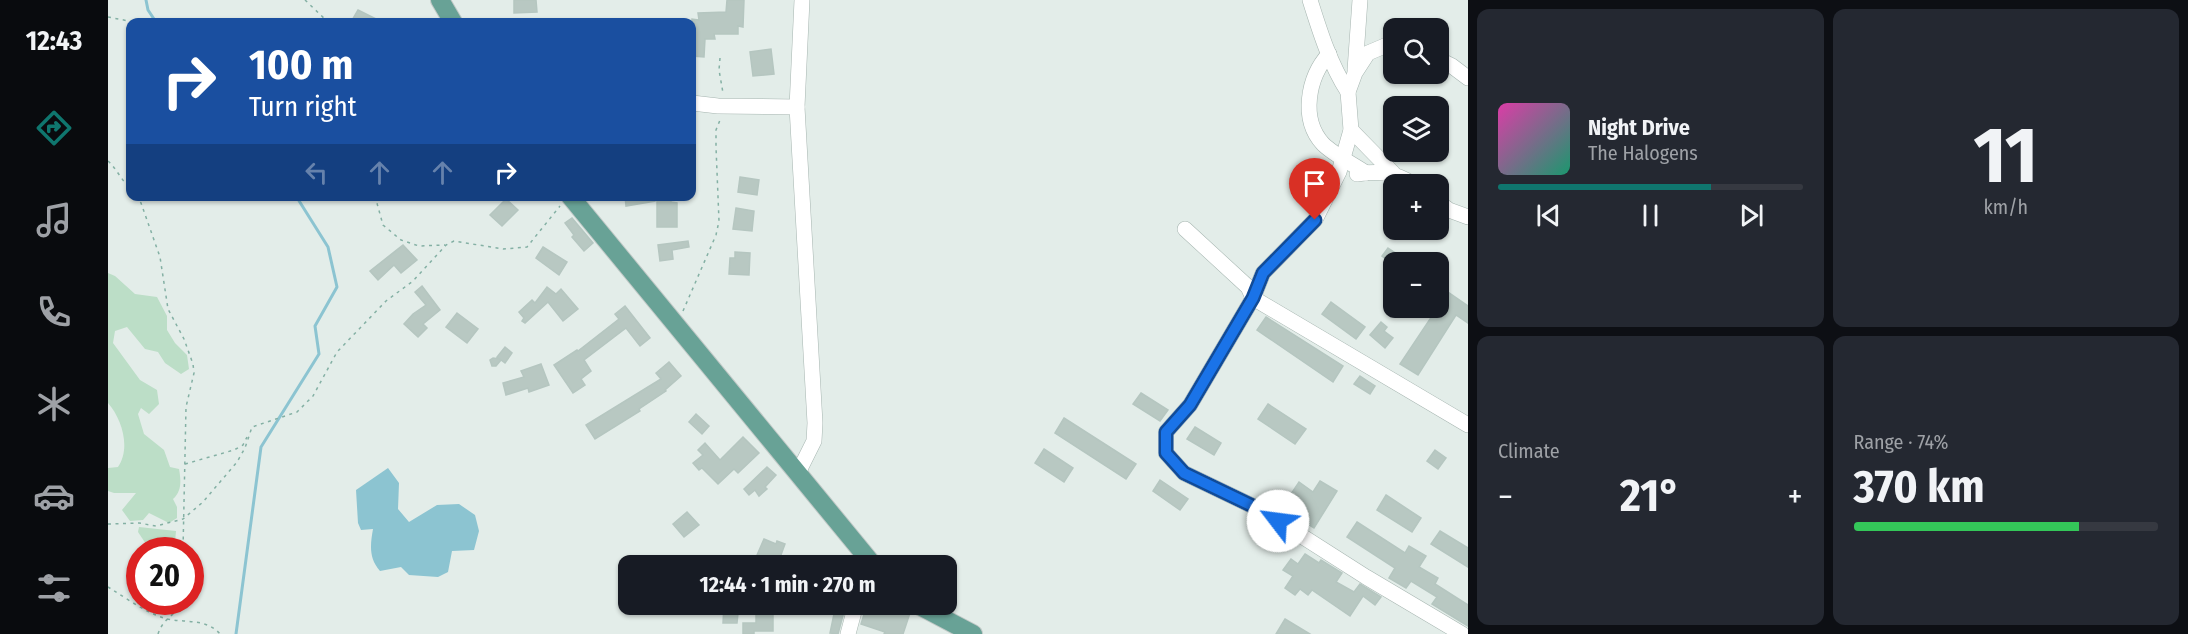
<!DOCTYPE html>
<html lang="en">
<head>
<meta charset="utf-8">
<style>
	body { margin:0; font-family:"Fira Sans Condensed",sans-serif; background:#242831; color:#f1f3f6; height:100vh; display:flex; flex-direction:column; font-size:22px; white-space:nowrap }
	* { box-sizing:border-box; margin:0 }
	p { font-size:20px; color:#9ea1a6 }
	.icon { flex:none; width:33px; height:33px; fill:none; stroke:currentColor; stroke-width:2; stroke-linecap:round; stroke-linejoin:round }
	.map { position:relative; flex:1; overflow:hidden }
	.drawer { display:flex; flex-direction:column; gap:9px; padding:9px; background:#0d0f14; width:720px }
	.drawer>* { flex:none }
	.hud { position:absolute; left:18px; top:18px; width:570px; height:183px; border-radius:12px; box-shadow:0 2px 4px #0004; background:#1a4fa0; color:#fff; overflow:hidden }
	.tools { position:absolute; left:1275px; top:18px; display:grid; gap:12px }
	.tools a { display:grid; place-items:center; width:66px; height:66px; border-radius:12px; background:#171b24; box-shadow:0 2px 4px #0004; font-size:30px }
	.speed { position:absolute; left:18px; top:537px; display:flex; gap:12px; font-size:30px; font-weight:700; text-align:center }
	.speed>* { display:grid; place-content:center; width:78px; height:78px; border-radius:50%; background:#171b24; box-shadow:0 2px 4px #0004; line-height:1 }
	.speed .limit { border:9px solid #d22; background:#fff; color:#111 }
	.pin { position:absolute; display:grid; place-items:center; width:51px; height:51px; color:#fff; margin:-62px -26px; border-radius:50% 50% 50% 0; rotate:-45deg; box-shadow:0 0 6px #0007 }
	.pin .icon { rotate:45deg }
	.me { position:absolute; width:66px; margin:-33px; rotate:300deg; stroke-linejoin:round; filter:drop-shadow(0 0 4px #0008) }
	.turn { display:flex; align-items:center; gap:21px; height:126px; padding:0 24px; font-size:27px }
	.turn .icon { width:78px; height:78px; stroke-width:2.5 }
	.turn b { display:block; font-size:42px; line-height:51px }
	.lanes { display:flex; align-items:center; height:57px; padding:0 24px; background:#0003; justify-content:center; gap:30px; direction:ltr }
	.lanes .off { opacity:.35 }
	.big { font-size:45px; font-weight:700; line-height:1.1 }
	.drawer .tile { flex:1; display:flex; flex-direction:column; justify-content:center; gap:9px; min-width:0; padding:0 21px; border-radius:12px; background:#242831 }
	.drawer .dial { align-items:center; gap:0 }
	.dial b { font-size:78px; line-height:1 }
	.song { display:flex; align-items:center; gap:18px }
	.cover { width:72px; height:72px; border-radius:9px; background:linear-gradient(135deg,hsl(320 70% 55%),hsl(160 70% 35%)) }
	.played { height:6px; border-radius:3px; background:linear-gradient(90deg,#0f766e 70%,#363941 70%) }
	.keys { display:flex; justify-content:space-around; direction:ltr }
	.heat { display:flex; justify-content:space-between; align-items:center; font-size:33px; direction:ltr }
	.charge { height:9px; border-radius:4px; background:linear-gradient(90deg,#34c759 74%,#363941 0) }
	.drawer .tiles { flex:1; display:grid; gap:9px; grid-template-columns:repeat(2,1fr) }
	.trip { position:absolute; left:510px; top:555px; width:339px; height:60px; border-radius:12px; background:#171b24; box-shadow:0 2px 4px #0004; font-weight:700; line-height:60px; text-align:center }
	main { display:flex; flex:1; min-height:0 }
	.tab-bar { display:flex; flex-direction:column; width:108px; justify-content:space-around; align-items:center; background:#090b0e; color:#9ea1a6 }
	.tab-bar .icon { width:42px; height:42px }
	.tab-bar .active { color:#0f766e }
	.tab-bar b { font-size:27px; color:#f1f3f6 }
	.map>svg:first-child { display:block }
	.green { fill:#bcdec7 }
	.water { fill:#8cc4d1 }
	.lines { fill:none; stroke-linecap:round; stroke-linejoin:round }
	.stream { stroke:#8cc4d1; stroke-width:3 }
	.building { fill:#b8c8c2; stroke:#b5c6c0; stroke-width:1.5 }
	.minor-casing { stroke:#a6b5b0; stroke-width:16 }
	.major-casing { stroke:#c1c9c7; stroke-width:20 }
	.path { stroke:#84b0a4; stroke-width:1.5; stroke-dasharray:3 4.5; stroke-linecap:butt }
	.minor { stroke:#fff; stroke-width:15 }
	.major { stroke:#68a296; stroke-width:18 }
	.route-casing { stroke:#114b97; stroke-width:15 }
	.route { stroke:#1a73e8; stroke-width:10 }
</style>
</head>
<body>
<main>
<nav class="tab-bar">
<b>12:43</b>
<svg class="icon active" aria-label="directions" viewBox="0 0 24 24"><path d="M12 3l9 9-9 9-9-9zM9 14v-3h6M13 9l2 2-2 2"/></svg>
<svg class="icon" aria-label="music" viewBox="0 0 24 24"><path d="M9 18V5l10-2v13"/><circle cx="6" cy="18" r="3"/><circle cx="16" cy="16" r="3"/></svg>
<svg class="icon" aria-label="phone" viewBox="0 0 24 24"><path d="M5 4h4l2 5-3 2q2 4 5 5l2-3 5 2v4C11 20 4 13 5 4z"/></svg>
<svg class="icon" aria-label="climate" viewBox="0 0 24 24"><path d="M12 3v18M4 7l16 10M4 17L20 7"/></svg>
<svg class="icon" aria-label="car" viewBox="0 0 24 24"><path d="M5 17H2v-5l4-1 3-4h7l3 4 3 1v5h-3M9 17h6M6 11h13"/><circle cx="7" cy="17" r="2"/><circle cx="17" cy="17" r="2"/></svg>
<svg class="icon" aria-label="filters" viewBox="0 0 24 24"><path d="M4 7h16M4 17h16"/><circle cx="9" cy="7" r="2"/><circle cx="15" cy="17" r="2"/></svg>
</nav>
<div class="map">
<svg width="1360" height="634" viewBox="0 0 1360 634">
	<rect width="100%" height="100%" fill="#e3ede9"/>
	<g class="green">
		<path d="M0,273l7,3 20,18 22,3 10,19v14l8,13 12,12 2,14 -8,5 -16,-11 -7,-11 -13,-3 -18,-22 -12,4 -2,12 27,37 17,10 2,14 -10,10 -8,-6 -3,6 6,20 20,16 6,17 9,2c2,11 3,22 -6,30l4,8v11l-8,5 -20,-10 -6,7 -13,1 -8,-11 14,-17h-22l-6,-2v-23l10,-1c13,-19 4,-48 -10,-64z"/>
		<path d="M31,527l37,4 -1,11 -6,8h-19l-12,-18z"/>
	</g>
	<path class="water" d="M280,468l11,15 -1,26 11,13 28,-17 22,-1 16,11 4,16 -5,19 -22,1 -4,21 -10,5 -29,-2 -8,-8 -21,4c-11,-13 -10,-25 -7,-42l-12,1 -3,-7 -2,-33z"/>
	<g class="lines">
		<g class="stream">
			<path d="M38,0l2,10 8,12"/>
			<path d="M128,634l25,-187 58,-93 -4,-28 22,-39 -9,-40 -32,-51"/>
		</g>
	</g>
	<g class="building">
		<path d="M406,0h22l1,12 -23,1z"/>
		<path d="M619,0h17l-1,27 -5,-1v8h-24l1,5h-10l-1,18 -12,-1v-37l7,1 -1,-7 28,-1z"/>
		<path d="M250,10l24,12h-31z"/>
		<path d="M663,49l3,25 -21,2 -3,-24z"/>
		<path d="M632,177l19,3 -2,15 -19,-3z"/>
		<path d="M517,196h30v5l-29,5z"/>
		<path d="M549,196h14v6l6,1v24h-20z"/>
		<path d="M398,199l12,11 -16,16 -12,-11z"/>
		<path d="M628,208l18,3 -2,20 -19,-2z"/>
		<path d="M464,218l21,25 -9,8 -12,-14 2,-2 -9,-12z"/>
		<path d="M580,241l1,6 -17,3 1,9 -13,2 -2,-16z"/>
		<path d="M295,245l14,15 -16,13 -7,-8 -16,15 -8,-9z"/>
		<path d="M435,247l24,15 -8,13 -23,-17z"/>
		<path d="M1280,248l21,14h-19l-8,-6z"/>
		<path d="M627,252l15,1 -1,22 -20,-1 1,-16h5z"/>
		<path d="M314,286l18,24 -17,14 4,4 -9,9 -14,-13 9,-10 13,-9 -11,-13z"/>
		<path d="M439,287l9,7 5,-5 17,20 -15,12 -15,-19 -23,21 -3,-2 2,-3 -5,-6 13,-12 3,3z"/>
		<path d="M1340,292l20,14v17l-12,-8 -38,60 -18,-11z"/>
		<path d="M1223,302l34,25 -9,12 -34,-25z"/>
		<path d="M517,306l25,32 -10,8 -14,-18 -42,32 7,11 -10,8 4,6 -12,8 -19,-28 23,-15 1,1 41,-32 -4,-5z"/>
		<path d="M349,313l21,16 -11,14 -21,-16z"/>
		<path d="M1158,317l77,49 -10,16 -76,-52z"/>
		<path d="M1273,322l6,5 -3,4 9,7 -8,10 -15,-13z"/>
		<path d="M397,347l7,6 -7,10 -4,-3 -5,6h-4l-2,-6 3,-2 7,1 -3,-2z"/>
		<path d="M561,362l12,14 -16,14 1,1 -27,18 1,2 -45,28 -9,-14 75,-46 -5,-6z"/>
		<path d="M433,364l8,21 -20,7 -1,-4 -22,7 -3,-12 21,-6 -3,-6z"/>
		<path d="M1252,376l15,10 -5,8 -16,-10z"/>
		<path d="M1033,393l27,17 -8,11 -27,-17z"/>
		<path d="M1160,404l38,25 -11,15 -37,-25z"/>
		<path d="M588,414l13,12 -7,8 -13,-12z"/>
		<path d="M956,418l72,46 -10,15 -71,-46z"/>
		<path d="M1087,427l26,16 -7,12 -27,-16z"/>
		<path d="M635,437l16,16 -21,20 -4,-4 -16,15 -16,-16 -3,2 -6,-7 10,-8 -5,-5 7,-7 15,17z"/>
		<path d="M936,449l29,19 -9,14 -29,-19z"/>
		<path d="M1327,450l11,8 -8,11 -11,-8z"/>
		<path d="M659,467l9,8 -11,12 2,2 -8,7 -4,-6 -6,5 -5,-6z"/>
		<path d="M1052,480l28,19 -8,11 -27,-19z"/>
		<path d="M1212,481l17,10 -23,37 -16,-10 8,-14 -15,-10 8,-12 14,10z"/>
		<path d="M1278,495l35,23 -9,14 -35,-22z"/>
		<path d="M579,512l12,13 -15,12 -11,-13z"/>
		<path d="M1249,522l48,31 4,-7 17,10 -7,11 19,11 -3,6 33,21v21l-36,-22 5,-7 -26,-16 -5,7 -17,-10 6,-10 -48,-31z"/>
		<path d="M1332,531l28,17v19l-37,-23z"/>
		<path d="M656,539l12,5 1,-3 8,3 -7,19 -21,-8z"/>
		<path d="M1197,554l14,9 2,-3 21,13 -6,9 18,10 6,-8 21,13 -6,8 -12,-9 -13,20 -38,-26 -4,5 -8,-6 -5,6 -10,-7 8,-12 -10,-6 8,-11 7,5z"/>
		<path d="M616,604h15l-2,19h-14z"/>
		<path d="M717,604h21l-8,30 -8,-1 4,-19 -10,-2z"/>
		<path d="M759,605l20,7 3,-7 18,7 2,1 -7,21h-19l1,-2 -24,-8z"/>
		<path d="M655,610h10v21h-19v3h-11v-11h13v-9h7z"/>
		<path d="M1177,619l25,15h-34z"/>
	</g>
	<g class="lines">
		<defs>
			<g id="minor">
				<path d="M1202,0c10,32 20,64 38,92"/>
				<path d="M1286,42l-26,11 -13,20 -7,19 3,38 -12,42 -24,48 -52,53 -10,25 -63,107 -24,27v21l18,20 77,37 105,67 96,57"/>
				<path d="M1221,54c-21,23 -29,65 -6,90 11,11 30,20 43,29"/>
				<path d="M1330,59l14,7 16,12"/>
				<path d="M1247,70l5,-70"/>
				<path d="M584,103l26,3 79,1"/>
				<path d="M1243,130l42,43"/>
				<path d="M1249,174c22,-3 37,-2 56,10"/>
				<path d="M1330,202l11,8 19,7"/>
				<path d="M1077,229l63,58 5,11 215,127"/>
				<path d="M690,473l16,-32 1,-18 -18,-316 5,-107"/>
				<path d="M740,634l8,-30"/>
			</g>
			<g id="major">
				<path d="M332,0l13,22"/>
				<path d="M462,196l304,370"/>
				<path d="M808,604l57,30"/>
			</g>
		</defs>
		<use href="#minor" class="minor-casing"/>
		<use href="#major" class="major-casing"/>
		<g class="path">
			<path d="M197,0l23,22"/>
			<path d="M0,17l26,5"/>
			<path d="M612,58l-1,12 4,23"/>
			<path d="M0,161c9,8 13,19 22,27"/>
			<path d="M28,196l5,7 19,54 8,52 16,30 9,25 1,9 -8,34 -3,143"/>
			<path d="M267,196l8,29 18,15 18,6 26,-1"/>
			<path d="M575,311l33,-76 3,-14 -3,-74v-17l4,-10"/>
			<path d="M77,464l49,-14 9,-5 4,-8"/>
			<path d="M0,524l31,-1 17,3 27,-7 20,-17 34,-40 8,-14 7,-21 45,-15 16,-16 24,-44 49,-51 27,-20 33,-36 8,-4 49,8 24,-2 33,-41"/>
			<path d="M0,587c18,11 38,26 59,32 18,4 39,-1 53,15"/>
			<path d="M50,634c6,-18 19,-18 23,-32"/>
		</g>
		<use href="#minor" class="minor"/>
		<use href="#major" class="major"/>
	</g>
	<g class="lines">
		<defs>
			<path id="route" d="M1170,521l-17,-11 -77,-37 -18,-20v-21l24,-27 63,-107 10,-25 52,-53"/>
		</defs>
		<use href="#route" class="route-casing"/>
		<use href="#route" class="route"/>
	</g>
</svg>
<div class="tools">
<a><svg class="icon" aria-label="search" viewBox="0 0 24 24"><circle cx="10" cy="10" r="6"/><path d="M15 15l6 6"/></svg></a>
<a><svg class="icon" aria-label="layers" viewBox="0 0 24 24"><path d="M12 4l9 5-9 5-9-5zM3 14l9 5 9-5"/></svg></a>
<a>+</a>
<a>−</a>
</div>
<div class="speed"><div class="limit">20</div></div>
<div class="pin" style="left:1207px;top:220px;background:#d93025"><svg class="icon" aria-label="arrive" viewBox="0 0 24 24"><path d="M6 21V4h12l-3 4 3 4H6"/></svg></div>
<svg class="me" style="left:1170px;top:521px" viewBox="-20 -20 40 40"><circle r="19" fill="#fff"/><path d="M0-13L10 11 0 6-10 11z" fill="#1a73e8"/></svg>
<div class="trip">12:44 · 1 min · 270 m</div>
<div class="hud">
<div class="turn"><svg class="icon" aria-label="right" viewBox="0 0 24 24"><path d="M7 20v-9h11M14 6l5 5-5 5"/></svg><div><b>100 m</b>Turn right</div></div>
<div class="lanes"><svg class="icon off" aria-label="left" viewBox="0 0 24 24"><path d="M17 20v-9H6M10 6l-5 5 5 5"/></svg><svg class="icon off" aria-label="ahead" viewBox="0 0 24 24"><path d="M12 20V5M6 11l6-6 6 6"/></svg><svg class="icon off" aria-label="ahead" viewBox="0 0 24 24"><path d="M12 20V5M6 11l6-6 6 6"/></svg><svg class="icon" aria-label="right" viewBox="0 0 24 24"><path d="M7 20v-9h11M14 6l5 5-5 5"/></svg></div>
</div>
</div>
<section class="drawer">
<div class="tiles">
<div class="tile">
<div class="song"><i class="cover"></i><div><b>Night Drive</b><p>The Halogens</p></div></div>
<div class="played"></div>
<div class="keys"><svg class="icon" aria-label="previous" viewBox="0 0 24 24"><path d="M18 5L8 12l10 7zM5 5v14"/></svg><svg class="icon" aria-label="pause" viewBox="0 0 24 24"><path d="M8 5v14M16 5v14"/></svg><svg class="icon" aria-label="next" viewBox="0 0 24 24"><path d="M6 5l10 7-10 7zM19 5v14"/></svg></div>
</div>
<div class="tile dial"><b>11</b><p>km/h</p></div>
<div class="tile"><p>Climate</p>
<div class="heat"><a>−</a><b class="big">21°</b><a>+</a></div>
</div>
<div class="tile"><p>Range · 74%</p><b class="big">370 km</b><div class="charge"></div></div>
</div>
</section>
</main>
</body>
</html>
